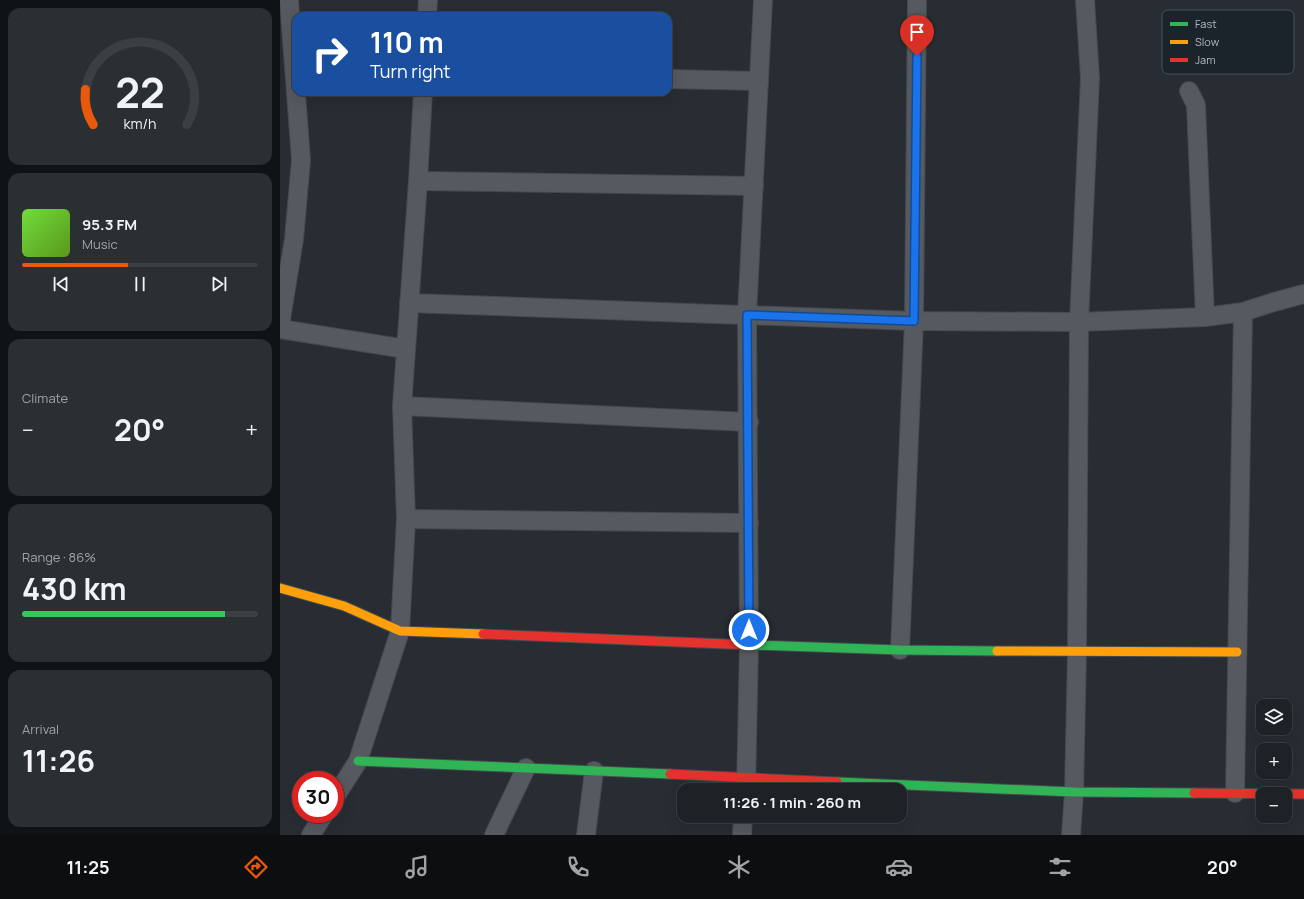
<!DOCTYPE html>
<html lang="en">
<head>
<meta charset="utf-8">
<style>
	body { margin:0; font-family:Manrope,sans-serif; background:#2a2f32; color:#f1f3f6; height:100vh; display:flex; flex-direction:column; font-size:15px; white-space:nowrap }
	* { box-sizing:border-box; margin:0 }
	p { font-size:13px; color:#a0a4a7 }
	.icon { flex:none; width:22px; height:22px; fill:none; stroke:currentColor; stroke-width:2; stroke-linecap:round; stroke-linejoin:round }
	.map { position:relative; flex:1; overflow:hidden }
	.side { display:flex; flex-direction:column; gap:8px; padding:8px; background:#101315; width:280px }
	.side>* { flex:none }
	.guide { position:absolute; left:12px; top:12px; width:380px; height:84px; border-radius:12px; box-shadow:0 4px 16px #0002,0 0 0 1px #3b3f43; background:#1a4fa0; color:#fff; overflow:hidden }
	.tools { position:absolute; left:976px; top:699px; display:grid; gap:8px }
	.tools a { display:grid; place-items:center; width:36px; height:36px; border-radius:8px; background:#1d2226; box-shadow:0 4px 16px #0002,0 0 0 1px #3b3f43; font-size:20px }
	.speed { position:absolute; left:12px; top:771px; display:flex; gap:8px; font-size:20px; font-weight:700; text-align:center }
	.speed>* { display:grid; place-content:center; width:52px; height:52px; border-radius:50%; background:#1d2226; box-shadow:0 4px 16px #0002,0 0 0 1px #3b3f43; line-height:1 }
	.speed .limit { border:6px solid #d22; background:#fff; color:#111 }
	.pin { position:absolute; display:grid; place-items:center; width:34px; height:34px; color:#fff; margin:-41px -17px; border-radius:50% 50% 50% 0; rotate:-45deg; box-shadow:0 0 4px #0007 }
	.pin .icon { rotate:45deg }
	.me { position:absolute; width:44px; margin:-22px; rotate:0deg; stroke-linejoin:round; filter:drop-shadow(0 0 3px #0008) }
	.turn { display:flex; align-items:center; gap:14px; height:84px; padding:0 12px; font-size:18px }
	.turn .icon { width:52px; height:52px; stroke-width:2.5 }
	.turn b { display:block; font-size:28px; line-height:34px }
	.big { font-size:30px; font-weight:700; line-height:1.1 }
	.side .tile { flex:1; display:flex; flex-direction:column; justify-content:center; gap:6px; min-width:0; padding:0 14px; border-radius:12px; background:#2a2f32 }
	.side .dial { align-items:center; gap:0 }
	.dial svg { height:104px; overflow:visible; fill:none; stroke:#3b3f43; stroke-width:7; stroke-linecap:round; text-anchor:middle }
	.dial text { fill:#f1f3f6; stroke:none }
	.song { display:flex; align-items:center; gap:12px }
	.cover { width:48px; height:48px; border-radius:6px; background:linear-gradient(135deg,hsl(100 70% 55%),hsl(90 70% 35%)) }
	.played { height:4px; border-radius:2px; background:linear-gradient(90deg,#ea580c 45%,#3b3f43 45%) }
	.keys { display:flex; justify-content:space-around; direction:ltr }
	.heat { display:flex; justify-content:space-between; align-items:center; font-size:22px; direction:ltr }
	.charge { height:6px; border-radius:3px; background:linear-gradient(90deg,#34c759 86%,#3b3f43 0) }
	.trip { position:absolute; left:397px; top:783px; width:230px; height:40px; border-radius:12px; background:#1d2226; box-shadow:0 4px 16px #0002,0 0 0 1px #3b3f43; font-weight:700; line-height:40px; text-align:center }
	.tabs { display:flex; height:64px; justify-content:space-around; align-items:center; background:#0c0e0f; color:#a0a4a7 }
	.tabs .icon { width:28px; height:28px }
	.tabs .current { color:#ea580c }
	.tabs b { font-size:18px; color:#f1f3f6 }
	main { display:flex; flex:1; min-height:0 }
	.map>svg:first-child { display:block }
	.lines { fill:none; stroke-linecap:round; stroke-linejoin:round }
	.street-casing { stroke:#44494f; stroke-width:20 }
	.fast-casing { stroke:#44494f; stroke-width:11 }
	.slow-casing { stroke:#44494f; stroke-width:11 }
	.jam-casing { stroke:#44494f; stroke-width:11 }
	.street { stroke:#565a60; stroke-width:18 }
	.fast { stroke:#30b455; stroke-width:9 }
	.slow { stroke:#ff9f0a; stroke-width:9 }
	.jam { stroke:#e5322d; stroke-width:9 }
	.route-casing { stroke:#114b97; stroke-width:10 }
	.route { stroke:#1a73e8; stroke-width:7 }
	.key { fill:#1b232b; stroke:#485059; stroke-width:1 }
	.key-label { font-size:11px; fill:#b1b9c3 }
</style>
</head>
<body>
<main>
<section class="side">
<div class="tile dial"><svg viewBox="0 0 100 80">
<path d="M14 69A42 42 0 1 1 86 69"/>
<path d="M14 69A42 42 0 0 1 8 42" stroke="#ea580c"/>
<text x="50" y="56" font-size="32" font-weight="700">22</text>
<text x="50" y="72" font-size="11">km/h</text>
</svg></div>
<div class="tile">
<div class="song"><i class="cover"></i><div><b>95.3 FM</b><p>Music</p></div></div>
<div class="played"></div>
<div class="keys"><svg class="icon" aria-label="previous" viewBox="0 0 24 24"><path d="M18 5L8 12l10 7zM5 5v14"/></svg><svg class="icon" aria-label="pause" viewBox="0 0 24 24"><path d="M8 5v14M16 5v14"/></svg><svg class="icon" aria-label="next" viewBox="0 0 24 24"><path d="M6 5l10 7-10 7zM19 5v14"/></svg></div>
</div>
<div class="tile"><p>Climate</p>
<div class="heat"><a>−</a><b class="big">20°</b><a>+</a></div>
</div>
<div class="tile"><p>Range · 86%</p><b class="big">430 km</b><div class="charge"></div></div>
<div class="tile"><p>Arrival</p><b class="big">11:26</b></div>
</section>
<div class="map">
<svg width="1024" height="835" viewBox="0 0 1024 835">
	<rect width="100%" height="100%" fill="#272d32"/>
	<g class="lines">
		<defs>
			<g id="street">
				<path d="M147,16l1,-16"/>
				<path d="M388,79l91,2"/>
				<path d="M909,91l7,14 9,212"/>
				<path d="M138,181l336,5"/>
				<path d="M129,303l505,18 165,1 126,-5 38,-5 31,-10 30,-8"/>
				<path d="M0,325l14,-86 7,-79 -12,-160"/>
				<path d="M0,329l126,20"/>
				<path d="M122,406l347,16"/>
				<path d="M126,519l343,4"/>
				<path d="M620,650l14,-329 3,-321"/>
				<path d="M466,790l3,-145 -2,-330 16,-315"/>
				<path d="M955,793l8,-481"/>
				<path d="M55,797l23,-36 42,-130 6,-112 -4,-113 16,-225 5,-89"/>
				<path d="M31,835l13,-21"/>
				<path d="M214,835l32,-67"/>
				<path d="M306,835l8,-64"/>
				<path d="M462,835l1,-19"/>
				<path d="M791,835l3,-43 3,-140 2,-330 11,-244 -5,-78"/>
			</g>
			<g id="fast">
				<path d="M471,645l149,5 97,1"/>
				<path d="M78,761l312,13"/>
				<path d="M557,782l237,10 120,1"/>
			</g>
			<g id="slow">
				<path d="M0,588l64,18 56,25 83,3"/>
				<path d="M717,651l240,1"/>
			</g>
			<g id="jam">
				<path d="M203,634l268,11"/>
				<path d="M390,774l167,8"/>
				<path d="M914,793l110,1"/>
			</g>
		</defs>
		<use href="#street" class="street-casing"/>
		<use href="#fast" class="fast-casing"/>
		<use href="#slow" class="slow-casing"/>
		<use href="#jam" class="jam-casing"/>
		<use href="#street" class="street"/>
		<use href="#fast" class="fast"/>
		<use href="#slow" class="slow"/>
		<use href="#jam" class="jam"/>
	</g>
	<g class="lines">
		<defs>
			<path id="route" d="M469,630l-2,-315 167,6 3,-265"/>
		</defs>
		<use href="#route" class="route-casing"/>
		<use href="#route" class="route"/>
	</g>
	<rect x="882" y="10" width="132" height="64" rx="6" class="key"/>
	<rect x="890" y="22" width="18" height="4" fill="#30b455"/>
	<rect x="890" y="40" width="18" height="4" fill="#ff9f0a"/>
	<rect x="890" y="58" width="18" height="4" fill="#e5322d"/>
	<g class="key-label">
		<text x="915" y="28">Fast</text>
		<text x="915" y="46">Slow</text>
		<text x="915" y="64">Jam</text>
	</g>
</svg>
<div class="tools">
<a><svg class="icon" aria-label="layers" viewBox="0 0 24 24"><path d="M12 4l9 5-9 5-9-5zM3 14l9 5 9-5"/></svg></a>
<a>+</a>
<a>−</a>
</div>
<div class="speed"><div class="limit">30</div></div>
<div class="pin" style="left:637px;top:56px;background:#d93025"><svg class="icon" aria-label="arrive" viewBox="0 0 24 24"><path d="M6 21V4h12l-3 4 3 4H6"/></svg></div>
<svg class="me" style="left:469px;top:630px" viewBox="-20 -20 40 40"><circle r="17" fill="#1a73e8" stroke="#fff" stroke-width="3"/><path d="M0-11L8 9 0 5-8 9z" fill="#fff"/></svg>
<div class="trip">11:26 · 1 min · 260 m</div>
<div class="guide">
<div class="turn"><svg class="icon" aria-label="right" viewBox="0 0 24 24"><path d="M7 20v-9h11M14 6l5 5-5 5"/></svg><div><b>110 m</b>Turn right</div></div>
</div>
</div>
</main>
<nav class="tabs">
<b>11:25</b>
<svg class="icon current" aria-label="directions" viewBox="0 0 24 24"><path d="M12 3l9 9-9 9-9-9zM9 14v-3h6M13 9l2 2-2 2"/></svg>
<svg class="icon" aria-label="music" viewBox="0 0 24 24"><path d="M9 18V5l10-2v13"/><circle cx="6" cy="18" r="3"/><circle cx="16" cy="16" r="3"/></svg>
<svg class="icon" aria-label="phone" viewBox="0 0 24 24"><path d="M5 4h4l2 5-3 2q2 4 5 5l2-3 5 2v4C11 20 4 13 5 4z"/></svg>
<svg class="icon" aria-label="climate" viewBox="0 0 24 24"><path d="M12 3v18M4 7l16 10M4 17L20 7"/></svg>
<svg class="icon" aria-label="car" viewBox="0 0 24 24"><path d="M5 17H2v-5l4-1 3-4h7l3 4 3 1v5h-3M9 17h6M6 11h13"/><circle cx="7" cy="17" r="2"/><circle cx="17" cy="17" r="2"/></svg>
<svg class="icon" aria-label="filters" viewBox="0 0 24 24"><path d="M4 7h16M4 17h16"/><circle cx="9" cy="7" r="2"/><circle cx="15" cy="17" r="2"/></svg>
<b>20°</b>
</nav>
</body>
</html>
